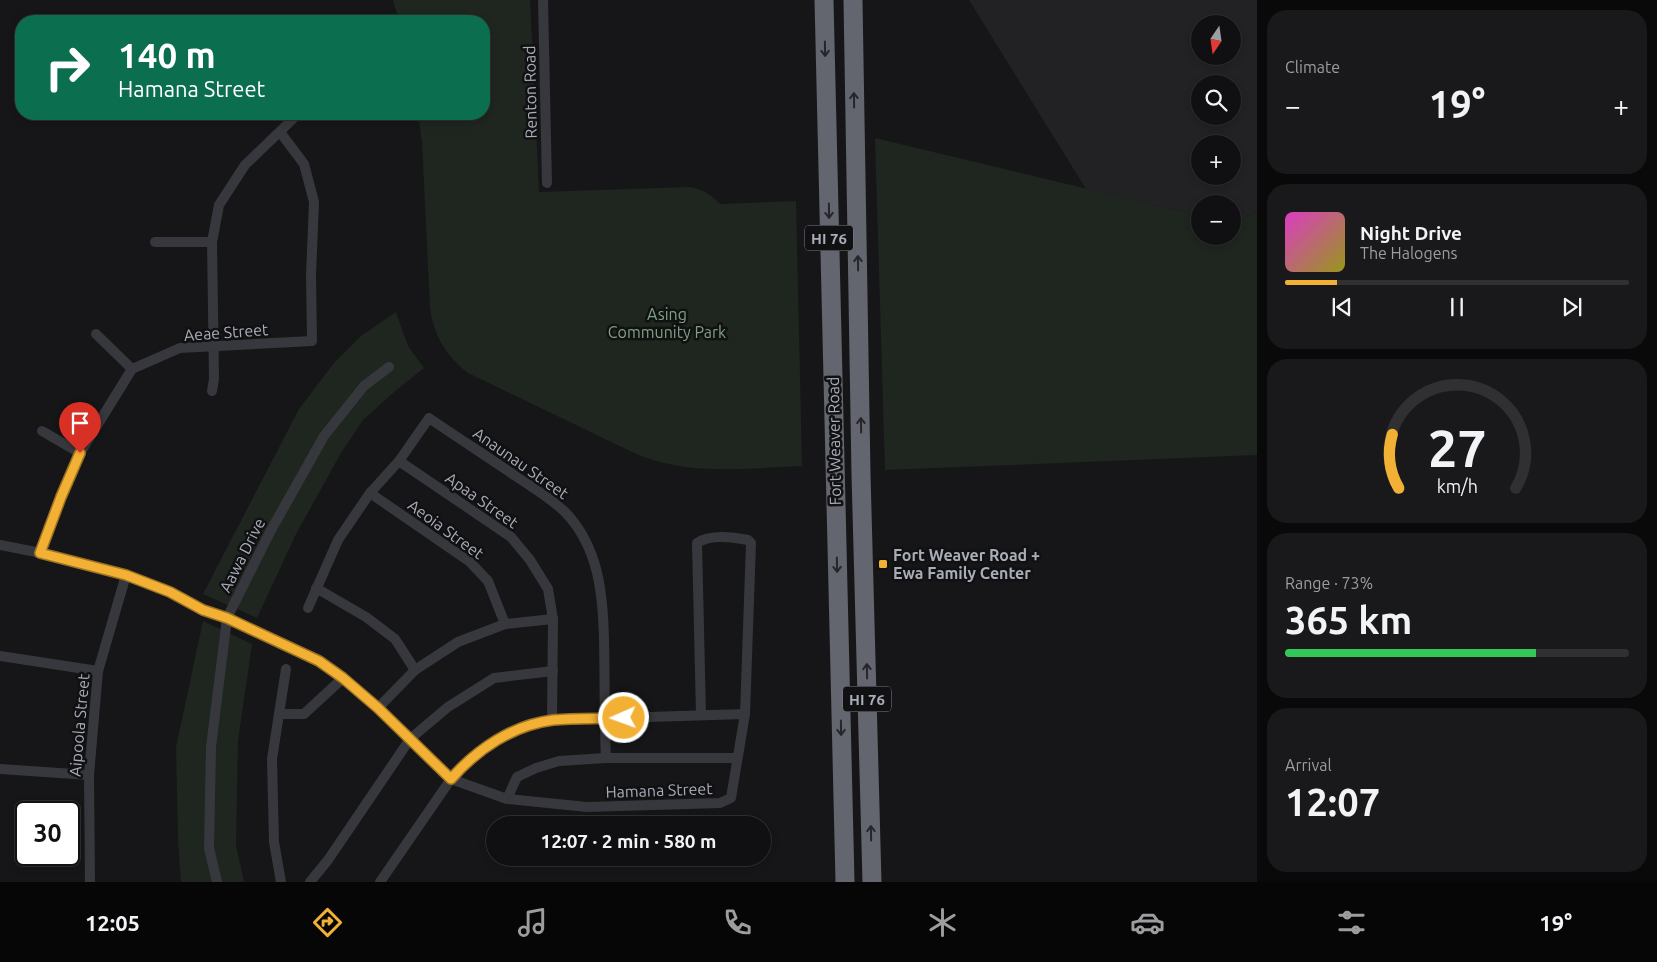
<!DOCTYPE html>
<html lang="en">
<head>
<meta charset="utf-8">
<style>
	body { margin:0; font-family:Ubuntu,sans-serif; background:#19191b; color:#f1f3f6; height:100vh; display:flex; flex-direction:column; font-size:19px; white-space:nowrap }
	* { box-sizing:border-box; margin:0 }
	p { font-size:16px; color:#9c9d9f }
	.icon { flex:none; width:28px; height:28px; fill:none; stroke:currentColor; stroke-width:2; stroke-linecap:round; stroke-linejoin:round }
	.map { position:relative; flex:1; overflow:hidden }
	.panel { display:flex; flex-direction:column; gap:10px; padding:10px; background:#09090a; width:400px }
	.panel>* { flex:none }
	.top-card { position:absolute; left:15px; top:15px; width:475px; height:105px; border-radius:20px; box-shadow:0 2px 8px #0003,0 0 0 1px #303032; background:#0b6e4f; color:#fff; overflow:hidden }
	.needle { width:32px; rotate:193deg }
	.buttons { position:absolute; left:1191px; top:15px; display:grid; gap:10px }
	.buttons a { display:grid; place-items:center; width:50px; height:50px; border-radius:50%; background:#101012; box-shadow:0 2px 8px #0003,0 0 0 1px #303032; font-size:25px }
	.speed { position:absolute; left:15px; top:801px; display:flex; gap:10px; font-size:25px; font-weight:700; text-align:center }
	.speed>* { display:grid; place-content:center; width:65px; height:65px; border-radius:50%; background:#101012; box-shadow:0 2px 8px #0003,0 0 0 1px #303032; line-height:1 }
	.speed .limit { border:2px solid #111; border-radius:8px; background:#fff; color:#111 }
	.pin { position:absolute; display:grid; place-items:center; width:42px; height:42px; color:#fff; margin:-51px -21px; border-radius:50% 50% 50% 0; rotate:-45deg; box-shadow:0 0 5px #0007 }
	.pin .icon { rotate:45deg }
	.me { position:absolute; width:55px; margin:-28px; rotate:268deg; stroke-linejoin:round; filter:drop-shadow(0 0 4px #0008) }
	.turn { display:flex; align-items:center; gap:18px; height:105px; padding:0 20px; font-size:22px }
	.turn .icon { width:65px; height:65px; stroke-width:2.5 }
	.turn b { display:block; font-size:35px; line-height:42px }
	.big { font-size:38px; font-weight:700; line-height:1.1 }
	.panel .card { flex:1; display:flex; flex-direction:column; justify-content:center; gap:8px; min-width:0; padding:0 18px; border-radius:20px; background:#19191b }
	.panel .dial { align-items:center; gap:0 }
	.dial svg { height:130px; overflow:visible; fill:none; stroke:#303032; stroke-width:7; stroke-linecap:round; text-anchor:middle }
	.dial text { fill:#f1f3f6; stroke:none }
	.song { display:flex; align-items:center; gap:15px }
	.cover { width:60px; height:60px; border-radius:8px; background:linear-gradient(135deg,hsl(310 70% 55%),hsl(60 70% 35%)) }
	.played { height:5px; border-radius:2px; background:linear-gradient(90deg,#f2b134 15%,#303032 15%) }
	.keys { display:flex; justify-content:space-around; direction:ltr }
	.heat { display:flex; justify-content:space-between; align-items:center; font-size:28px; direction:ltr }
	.charge { height:8px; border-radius:4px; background:linear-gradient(90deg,#34c759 73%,#303032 0) }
	.trip { position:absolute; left:486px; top:816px; width:285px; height:50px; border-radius:25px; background:#101012; box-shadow:0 2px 8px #0003,0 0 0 1px #303032; font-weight:700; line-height:50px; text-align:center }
	.tabs { display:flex; height:80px; justify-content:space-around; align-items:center; background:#060607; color:#9c9d9f }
	.tabs .icon { width:35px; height:35px }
	.tabs .active { color:#f2b134 }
	.tabs b { font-size:22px; color:#f1f3f6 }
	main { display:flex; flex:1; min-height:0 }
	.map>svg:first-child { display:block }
	.built { fill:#222225; fill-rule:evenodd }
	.green { fill:#1e261f }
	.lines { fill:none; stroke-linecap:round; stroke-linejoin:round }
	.street { stroke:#37383d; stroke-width:10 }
	.highway { stroke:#63666e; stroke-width:19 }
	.oneway { stroke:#26262a }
	.route-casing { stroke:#9d7322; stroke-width:12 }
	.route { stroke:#f2b134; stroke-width:9 }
	.poi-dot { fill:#f2b134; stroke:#111113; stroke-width:2 }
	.labels { text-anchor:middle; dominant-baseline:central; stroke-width:5; stroke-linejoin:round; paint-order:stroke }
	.shield { fill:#111113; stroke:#7b7e86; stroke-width:1 }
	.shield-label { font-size:15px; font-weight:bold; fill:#a8adb8 }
	.street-label { font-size:16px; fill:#a8adb8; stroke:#111113 }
	.park-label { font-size:16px; fill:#7fa381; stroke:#111113 }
	.poi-label { font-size:16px; font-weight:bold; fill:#a8adb8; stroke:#111113; text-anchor:start }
</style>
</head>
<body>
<main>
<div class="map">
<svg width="1257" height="882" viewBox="0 0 1257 882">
	<rect width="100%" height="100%" fill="#161618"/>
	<path class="built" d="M969,0h288v211l-23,13h-1l-1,-20h-32v12l-114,-27zM1200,24h32v32h-32zM1200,84h32v32h-32zM1200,144h32v32h-32z"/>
	<g class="green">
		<path d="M393,0h137l9,192 150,-5c12,1 23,8 31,17l76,-3 6,265c-58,2 -115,11 -170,-14l-164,-79c-22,-17 -34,-37 -38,-65l-8,-166 -4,-28h66v-93h-85z"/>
		<path d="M875,138l325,78v20h32l1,-12 24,-13v244l-372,15z"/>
		<path d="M396,312l12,34 16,22 -30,24 -31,28 -22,33 -45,81 -39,84 -54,-24 96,-185 35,-46 27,-27z"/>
		<path d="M203,621l49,23 -14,97 -2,104 8,37h-63l-3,-42 -2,-93z"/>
	</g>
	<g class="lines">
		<g class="street">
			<path d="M543,0l4,183"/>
			<path d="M155,242h57"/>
			<path d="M96,334l36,35"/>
			<path d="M212,391l2,-12 -2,-137 7,-37 26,-40 53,-51"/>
			<path d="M42,431l38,22"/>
			<path d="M399,461l112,76 19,23 18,29 5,30 -1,101"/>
			<path d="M370,493l100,69 18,19 17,43"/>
			<path d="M0,545l41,8 85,22 44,17 33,18 24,8 92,43 24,17 35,30 73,71 56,20 80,8 133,-4 11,-5 14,-84 6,-171 -3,-3c-15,-3 -38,-6 -51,3l4,172"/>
			<path d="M41,553l20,-56 19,-44 52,-84 48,-21 132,-7 -1,-66 3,-73 -10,-38 -24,-32"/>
			<path d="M316,588l50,29 29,22 20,31"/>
			<path d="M308,608l30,-68 32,-47 29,-32 30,-43c29,20 59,39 88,59 16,11 35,22 49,36 33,35 37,82 38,127 1,39 0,79 2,118"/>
			<path d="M0,656l98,15"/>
			<path d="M378,708l37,-38 43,-28 47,-18 48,-5"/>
			<path d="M279,714h25l39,-36"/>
			<path d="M0,769l89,6"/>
			<path d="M507,799l10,-22 19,-9 23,-7 47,-3h131"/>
			<path d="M90,882l-1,-107 9,-104 28,-96"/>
			<path d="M217,882l-8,-34 2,-101 16,-129 43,-86 54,-96 40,-50 25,-19"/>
			<path d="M281,882l-7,-40 -2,-83 14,-90"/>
			<path d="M310,882l18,-22 82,-121 38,-32 46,-29 59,-7"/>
			<path d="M380,882l71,-103c20,-23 42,-40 70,-51 10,-4 21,-5 31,-8l193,-6"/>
		</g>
		<g class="highway">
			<path d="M824,0l21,882"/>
			<path d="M853,0l8,474 11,408"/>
		</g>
	</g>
	<defs><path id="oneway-shaft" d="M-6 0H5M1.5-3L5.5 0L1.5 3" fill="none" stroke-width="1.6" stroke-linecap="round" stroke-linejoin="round" transform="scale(1.25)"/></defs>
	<g class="oneway">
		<use href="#oneway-shaft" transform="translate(825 49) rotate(89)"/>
		<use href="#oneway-shaft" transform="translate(854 100) rotate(-91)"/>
		<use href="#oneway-shaft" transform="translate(829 211) rotate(89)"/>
		<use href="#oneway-shaft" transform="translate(858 263) rotate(-91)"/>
		<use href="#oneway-shaft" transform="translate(861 425) rotate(-91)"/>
		<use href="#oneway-shaft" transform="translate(837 565) rotate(89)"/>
		<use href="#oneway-shaft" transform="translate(867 671) rotate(-91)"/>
		<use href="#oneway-shaft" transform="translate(841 728) rotate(89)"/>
		<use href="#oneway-shaft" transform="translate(871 833) rotate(-91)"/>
	</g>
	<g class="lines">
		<defs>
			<path id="route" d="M80,453l-19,44 -21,56 86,22 44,17 33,18 24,8 92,43 24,17 35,30 73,71c26,-30 62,-54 102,-59 23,-2 47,-1 71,-2"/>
		</defs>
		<use href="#route" class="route-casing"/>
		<use href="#route" class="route"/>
	</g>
	<rect class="poi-dot" x="878" y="559" width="10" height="10" rx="2.5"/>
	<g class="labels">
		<g class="shield">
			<rect x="805" y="225.5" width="48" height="25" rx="4"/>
			<rect x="843" y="686.5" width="48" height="25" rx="4"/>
		</g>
		<g class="shield-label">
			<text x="829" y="238">HI 76</text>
			<text x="867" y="699">HI 76</text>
		</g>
		<g class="street-label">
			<text transform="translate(530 92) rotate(-91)">Renton Road</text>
			<text transform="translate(226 332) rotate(-4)">Aeae Street</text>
			<text transform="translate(834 441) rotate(-91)">Fort Weaver Road</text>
			<text transform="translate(521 463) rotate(35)">Anaunau Street</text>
			<text transform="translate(482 500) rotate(35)">Apaa Street</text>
			<text transform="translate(446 529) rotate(36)">Aeoia Street</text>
			<text transform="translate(242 555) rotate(-63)">Aawa Drive</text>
			<text transform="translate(79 725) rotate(-85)">Aipoola Street</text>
			<text transform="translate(659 790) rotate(-2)">Hamana Street</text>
		</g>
		<g class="park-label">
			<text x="667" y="314">Asing<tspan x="667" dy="18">Community Park</tspan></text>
		</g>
		<g class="poi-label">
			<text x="893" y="555">Fort Weaver Road +<tspan x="893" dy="18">Ewa Family Center</tspan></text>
		</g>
	</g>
</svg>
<div class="buttons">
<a><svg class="needle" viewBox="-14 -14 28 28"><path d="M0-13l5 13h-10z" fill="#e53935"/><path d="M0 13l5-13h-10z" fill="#9c9d9f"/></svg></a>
<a><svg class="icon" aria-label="search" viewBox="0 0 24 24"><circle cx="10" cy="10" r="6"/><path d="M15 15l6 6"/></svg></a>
<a>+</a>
<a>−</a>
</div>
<div class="speed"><div class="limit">30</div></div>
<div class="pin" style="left:80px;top:453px;background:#d93025"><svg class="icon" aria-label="arrive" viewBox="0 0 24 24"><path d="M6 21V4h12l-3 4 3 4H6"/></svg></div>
<svg class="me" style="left:624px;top:718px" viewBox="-20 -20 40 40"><circle r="17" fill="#f2b134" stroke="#fff" stroke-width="3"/><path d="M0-11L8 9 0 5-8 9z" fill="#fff"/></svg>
<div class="trip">12:07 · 2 min · 580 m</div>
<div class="top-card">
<div class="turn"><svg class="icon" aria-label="right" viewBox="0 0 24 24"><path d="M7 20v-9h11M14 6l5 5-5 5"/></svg><div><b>140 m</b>Hamana Street</div></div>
</div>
</div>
<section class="panel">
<div class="card"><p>Climate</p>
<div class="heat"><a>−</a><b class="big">19°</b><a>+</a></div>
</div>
<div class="card">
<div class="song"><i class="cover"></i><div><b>Night Drive</b><p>The Halogens</p></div></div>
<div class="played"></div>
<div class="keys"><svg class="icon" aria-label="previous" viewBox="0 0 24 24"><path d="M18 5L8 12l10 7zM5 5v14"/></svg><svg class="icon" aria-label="pause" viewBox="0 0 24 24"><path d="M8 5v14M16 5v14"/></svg><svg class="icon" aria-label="next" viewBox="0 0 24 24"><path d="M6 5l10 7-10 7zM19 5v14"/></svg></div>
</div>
<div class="card dial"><svg viewBox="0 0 100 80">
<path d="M14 69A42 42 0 1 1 86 69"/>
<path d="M14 69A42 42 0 0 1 10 36" stroke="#f2b134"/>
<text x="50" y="56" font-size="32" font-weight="700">27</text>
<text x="50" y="72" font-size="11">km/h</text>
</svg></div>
<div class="card"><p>Range · 73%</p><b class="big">365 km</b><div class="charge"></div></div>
<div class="card"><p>Arrival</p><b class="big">12:07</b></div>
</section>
</main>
<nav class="tabs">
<b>12:05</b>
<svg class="icon active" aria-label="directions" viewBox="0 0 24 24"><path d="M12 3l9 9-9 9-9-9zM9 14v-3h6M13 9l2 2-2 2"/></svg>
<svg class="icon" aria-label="music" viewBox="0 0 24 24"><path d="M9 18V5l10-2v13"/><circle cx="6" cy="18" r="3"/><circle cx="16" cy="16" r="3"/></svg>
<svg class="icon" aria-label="phone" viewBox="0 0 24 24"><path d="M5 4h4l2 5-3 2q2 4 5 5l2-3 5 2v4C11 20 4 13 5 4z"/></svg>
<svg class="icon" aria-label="climate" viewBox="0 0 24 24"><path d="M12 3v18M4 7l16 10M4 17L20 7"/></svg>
<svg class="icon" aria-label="car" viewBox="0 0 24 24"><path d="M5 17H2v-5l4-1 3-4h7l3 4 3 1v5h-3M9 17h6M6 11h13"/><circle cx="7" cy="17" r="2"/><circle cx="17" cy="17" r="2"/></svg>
<svg class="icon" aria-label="filters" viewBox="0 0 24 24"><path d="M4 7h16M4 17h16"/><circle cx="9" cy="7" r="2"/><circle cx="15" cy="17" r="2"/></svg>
<b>19°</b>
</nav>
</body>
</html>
